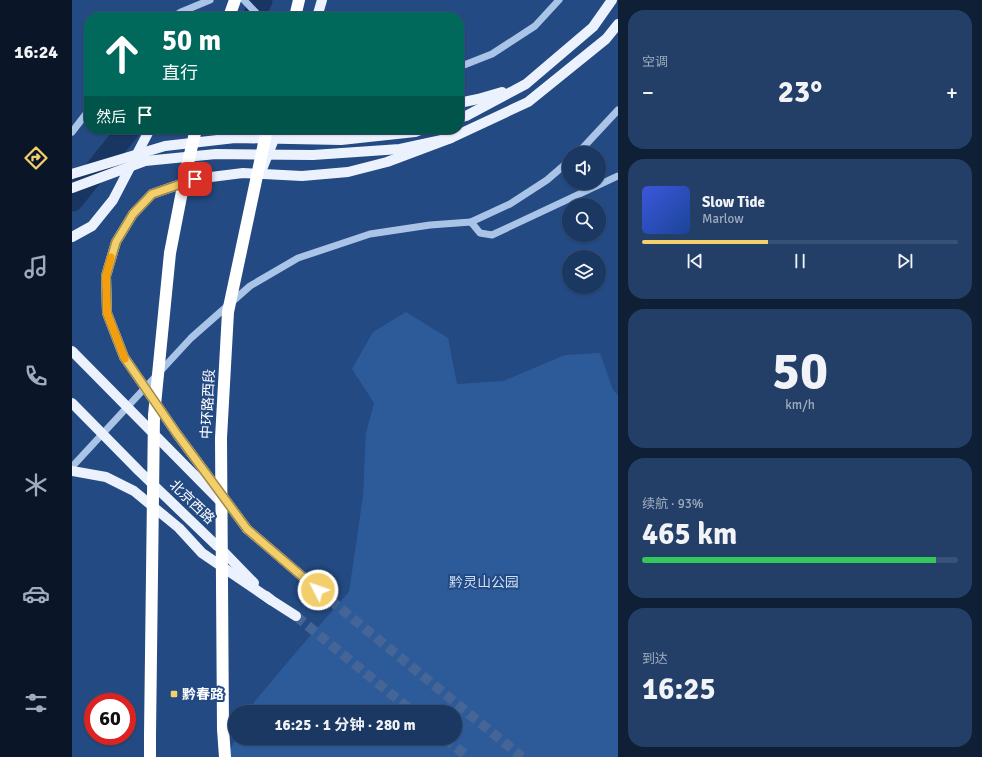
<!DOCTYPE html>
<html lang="zh">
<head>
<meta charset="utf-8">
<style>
	body { margin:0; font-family:Signika,"Noto Sans SC",sans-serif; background:#233f68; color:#f1f3f6; height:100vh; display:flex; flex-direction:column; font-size:15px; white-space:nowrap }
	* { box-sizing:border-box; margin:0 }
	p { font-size:13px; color:#9facbe }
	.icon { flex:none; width:22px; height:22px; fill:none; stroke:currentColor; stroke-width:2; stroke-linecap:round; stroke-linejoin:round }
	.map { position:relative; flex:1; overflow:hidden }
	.details { display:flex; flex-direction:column; gap:10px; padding:10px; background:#0e1f36; width:364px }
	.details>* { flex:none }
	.top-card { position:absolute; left:12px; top:12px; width:380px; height:122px; border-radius:16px; box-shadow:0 1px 3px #0004,0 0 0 1px #385277; background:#00695c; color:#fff; overflow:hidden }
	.buttons { position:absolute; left:490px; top:146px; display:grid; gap:8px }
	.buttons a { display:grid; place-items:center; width:44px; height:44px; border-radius:50%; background:#1a3862; box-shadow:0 1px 3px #0004,0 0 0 1px #385277; font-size:20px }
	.speed { position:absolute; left:12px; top:693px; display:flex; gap:8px; font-size:20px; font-weight:700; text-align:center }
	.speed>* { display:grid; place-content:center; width:52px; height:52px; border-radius:50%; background:#1a3862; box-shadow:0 1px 3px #0004,0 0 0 1px #385277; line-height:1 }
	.speed .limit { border:6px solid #d22; background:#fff; color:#111 }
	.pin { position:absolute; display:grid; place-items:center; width:34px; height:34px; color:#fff; margin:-17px; border-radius:8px; box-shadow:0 2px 6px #0006 }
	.me { position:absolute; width:44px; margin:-22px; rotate:311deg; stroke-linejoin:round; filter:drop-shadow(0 0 3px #0008) }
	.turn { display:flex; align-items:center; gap:14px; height:84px; padding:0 12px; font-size:18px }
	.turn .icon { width:52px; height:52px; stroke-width:2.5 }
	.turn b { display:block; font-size:28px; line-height:34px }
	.then { display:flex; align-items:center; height:38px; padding:0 12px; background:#0003; gap:8px; font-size:15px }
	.big { font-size:30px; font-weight:700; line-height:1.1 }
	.details .widget { flex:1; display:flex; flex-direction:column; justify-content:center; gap:6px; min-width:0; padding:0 14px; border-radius:16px; background:#233f68 }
	.details .dial { align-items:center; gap:0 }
	.dial b { font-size:52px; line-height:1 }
	.song { display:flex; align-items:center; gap:12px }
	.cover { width:48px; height:48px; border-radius:6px; background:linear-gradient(135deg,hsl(230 70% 55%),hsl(220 70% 35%)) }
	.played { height:4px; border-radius:2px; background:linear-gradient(90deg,#f3cf6c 40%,#385277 40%) }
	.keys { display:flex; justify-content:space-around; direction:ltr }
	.heat { display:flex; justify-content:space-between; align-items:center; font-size:22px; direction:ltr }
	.charge { height:6px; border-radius:3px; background:linear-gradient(90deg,#34c759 93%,#385277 0) }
	.trip { position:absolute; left:156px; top:705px; width:234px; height:40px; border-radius:20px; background:#1a3862; box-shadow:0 1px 3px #0004,0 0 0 1px #385277; font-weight:700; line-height:40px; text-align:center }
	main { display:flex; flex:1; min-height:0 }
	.dock { display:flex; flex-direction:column; width:72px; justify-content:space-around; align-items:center; background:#0a1627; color:#9facbe }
	.dock .icon { width:28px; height:28px }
	.dock .selected { color:#f3cf6c }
	.dock b { font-size:18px; color:#f1f3f6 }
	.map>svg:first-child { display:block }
	.green { fill:#2d5b99 }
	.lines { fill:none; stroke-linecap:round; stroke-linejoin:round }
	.river { stroke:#183661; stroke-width:23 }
	.major-tunnel { stroke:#446595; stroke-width:10; stroke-dasharray:10 5; stroke-linecap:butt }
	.minor { stroke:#aac4e7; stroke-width:7 }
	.major { stroke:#ecf2fd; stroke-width:10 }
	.highway { stroke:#fff; stroke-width:12 }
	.major-bridge { stroke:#ecf2fd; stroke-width:10 }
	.highway-bridge { stroke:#fff; stroke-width:12 }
	.route-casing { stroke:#9e8746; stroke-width:10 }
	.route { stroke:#f3cf6c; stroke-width:7 }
	.slow { stroke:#f59e0b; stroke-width:7 }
	.poi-dot { fill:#f3cf6c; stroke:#234a82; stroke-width:1.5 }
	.labels { text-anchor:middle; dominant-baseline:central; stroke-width:4; stroke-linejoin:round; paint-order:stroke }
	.street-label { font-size:14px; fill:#fff; stroke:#234a82 }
	.park-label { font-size:14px; fill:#cddff6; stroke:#234a82 }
	.poi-label { font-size:14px; font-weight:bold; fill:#fff; stroke:#234a82; text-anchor:start }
</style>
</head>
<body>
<main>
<nav class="dock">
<b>16:24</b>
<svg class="icon selected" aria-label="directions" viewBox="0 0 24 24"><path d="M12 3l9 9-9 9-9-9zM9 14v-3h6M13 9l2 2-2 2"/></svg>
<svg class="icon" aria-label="music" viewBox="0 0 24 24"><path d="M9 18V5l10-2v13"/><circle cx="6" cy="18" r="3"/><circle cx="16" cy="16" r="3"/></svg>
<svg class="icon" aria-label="phone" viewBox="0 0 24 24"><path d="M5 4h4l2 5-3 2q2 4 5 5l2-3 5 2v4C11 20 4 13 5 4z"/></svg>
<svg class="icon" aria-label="climate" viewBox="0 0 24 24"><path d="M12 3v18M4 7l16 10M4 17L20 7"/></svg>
<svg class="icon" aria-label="car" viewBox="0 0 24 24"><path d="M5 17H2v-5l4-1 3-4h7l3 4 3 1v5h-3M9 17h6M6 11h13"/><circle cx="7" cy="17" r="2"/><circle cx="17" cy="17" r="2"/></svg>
<svg class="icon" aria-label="filters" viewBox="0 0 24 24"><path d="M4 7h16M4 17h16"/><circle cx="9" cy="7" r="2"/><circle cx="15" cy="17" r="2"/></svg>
</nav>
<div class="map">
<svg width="546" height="757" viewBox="0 0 546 757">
	<rect width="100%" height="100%" fill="#234a82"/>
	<path class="green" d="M334,312l42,26 9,46 46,-3 62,-26 35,-2 13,37 5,5v362h-391l9,-19h219v-26h-206l6,-11 48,-57 46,-52 14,-96 3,-63 8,-30 -22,-34 21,-37z"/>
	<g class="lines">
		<g class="river">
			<path d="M182,17l7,-17"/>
			<path d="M0,200l57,-71"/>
		</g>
		<g class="major-tunnel">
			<path d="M246,590l204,167"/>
			<path d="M224,616l117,96"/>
			<path d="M373,738l23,19"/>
		</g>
		<g class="minor">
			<path d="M172,0l16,17"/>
			<path d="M101,17l8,-5 29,-12"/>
			<path d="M387,67l33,-13 43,-28 24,-26"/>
			<path d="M0,132l17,-22"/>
			<path d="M506,153l40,-43"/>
			<path d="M399,222l39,-18 37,-24 22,-19"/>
			<path d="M0,467l119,-129 59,-52 48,-28 72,-24 60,-9 41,-3 9,11 12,2 126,-59"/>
		</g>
		<g class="major">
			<path d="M245,17l5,-17"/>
			<path d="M387,103l19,-4 24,-7"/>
			<path d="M387,118l7,-2 60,-32 67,-57 19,-27"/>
			<path d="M0,174l93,-28 70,-8 106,2 74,-8 8,-3"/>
			<path d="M0,188l73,-27 71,-7 97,1 87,-6 51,-11 77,-36 78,-63 12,-15"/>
			<path d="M0,471l34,6 28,14 45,37 23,25 69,47"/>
			<path d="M175,529l71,61"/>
			<path d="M147,547l35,36"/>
			<path d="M194,596l5,4 25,16"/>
		</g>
		<g class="highway">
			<path d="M157,17l6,-17"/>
			<path d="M223,17l4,-17"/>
			<path d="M151,729l2,28"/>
			<path d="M78,735v22"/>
		</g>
		<g class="major-bridge">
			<path d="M191,167l15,-38"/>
			<path d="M0,237l20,-11 21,-26 37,-71"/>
			<path d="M0,351l149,151"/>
			<path d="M0,403l67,68 78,75"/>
			<path d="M175,529l-70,-95 -53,-77 -17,-44 -1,-37 10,-34 17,-28 19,-20 43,-15 48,-6 59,3 46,-4 39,-10 64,-24"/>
		</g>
		<g class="highway-bridge">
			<path d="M151,729l-2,-291 7,-126 39,-183"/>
			<path d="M78,735l4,-320 16,-162 16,-82 10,-42"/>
		</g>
	</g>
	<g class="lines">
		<defs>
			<path id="route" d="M123,179l-43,15 -19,20 -17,28 -10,34 1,37 17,44 53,77 70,95 71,61"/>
		</defs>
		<use href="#route" class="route-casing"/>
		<use href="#route" class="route"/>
		<path class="slow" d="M39,257l-5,19 1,37 18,46"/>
	</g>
	<rect class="poi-dot" x="98" y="690" width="8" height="8" rx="2"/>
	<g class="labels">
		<g class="street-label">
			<text transform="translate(136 404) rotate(-87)">中环路西段</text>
			<text transform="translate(120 502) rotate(44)">北京西路</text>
		</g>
		<g class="park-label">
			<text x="412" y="582">黔灵山公园</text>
		</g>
		<g class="poi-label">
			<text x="110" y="694">黔春路</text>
		</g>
	</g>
</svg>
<div class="buttons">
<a><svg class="icon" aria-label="sound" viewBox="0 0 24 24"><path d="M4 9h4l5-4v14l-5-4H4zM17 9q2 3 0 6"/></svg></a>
<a><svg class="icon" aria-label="search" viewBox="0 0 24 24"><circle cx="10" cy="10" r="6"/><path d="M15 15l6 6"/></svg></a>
<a><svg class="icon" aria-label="layers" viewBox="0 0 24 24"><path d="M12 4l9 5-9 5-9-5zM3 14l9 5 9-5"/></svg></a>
</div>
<div class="speed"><div class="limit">60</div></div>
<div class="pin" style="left:123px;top:179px;background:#d93025"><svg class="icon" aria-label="arrive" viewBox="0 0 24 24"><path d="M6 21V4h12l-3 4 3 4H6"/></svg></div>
<svg class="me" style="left:246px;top:590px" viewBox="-20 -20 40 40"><circle r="17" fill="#f3cf6c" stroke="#fff" stroke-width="3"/><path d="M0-11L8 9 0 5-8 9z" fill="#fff"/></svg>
<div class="trip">16:25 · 1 分钟 · 280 m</div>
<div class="top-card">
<div class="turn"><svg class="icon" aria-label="ahead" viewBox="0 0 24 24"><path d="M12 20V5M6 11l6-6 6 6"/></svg><div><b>50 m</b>直行</div></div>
<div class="then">然后<svg class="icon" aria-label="arrive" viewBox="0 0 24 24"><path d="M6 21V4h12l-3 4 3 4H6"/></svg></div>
</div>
</div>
<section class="details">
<div class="widget"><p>空调</p>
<div class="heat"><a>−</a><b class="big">23°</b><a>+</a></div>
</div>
<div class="widget">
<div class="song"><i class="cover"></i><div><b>Slow Tide</b><p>Marlow</p></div></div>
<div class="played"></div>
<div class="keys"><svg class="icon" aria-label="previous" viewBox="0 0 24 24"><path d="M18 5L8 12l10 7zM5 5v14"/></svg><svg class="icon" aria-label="pause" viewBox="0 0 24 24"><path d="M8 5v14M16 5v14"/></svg><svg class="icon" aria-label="next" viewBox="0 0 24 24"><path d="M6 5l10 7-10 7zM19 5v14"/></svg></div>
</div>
<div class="widget dial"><b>50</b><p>km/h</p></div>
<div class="widget"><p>续航 · 93%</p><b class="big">465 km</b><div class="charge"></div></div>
<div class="widget"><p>到达</p><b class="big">16:25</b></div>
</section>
</main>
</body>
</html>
